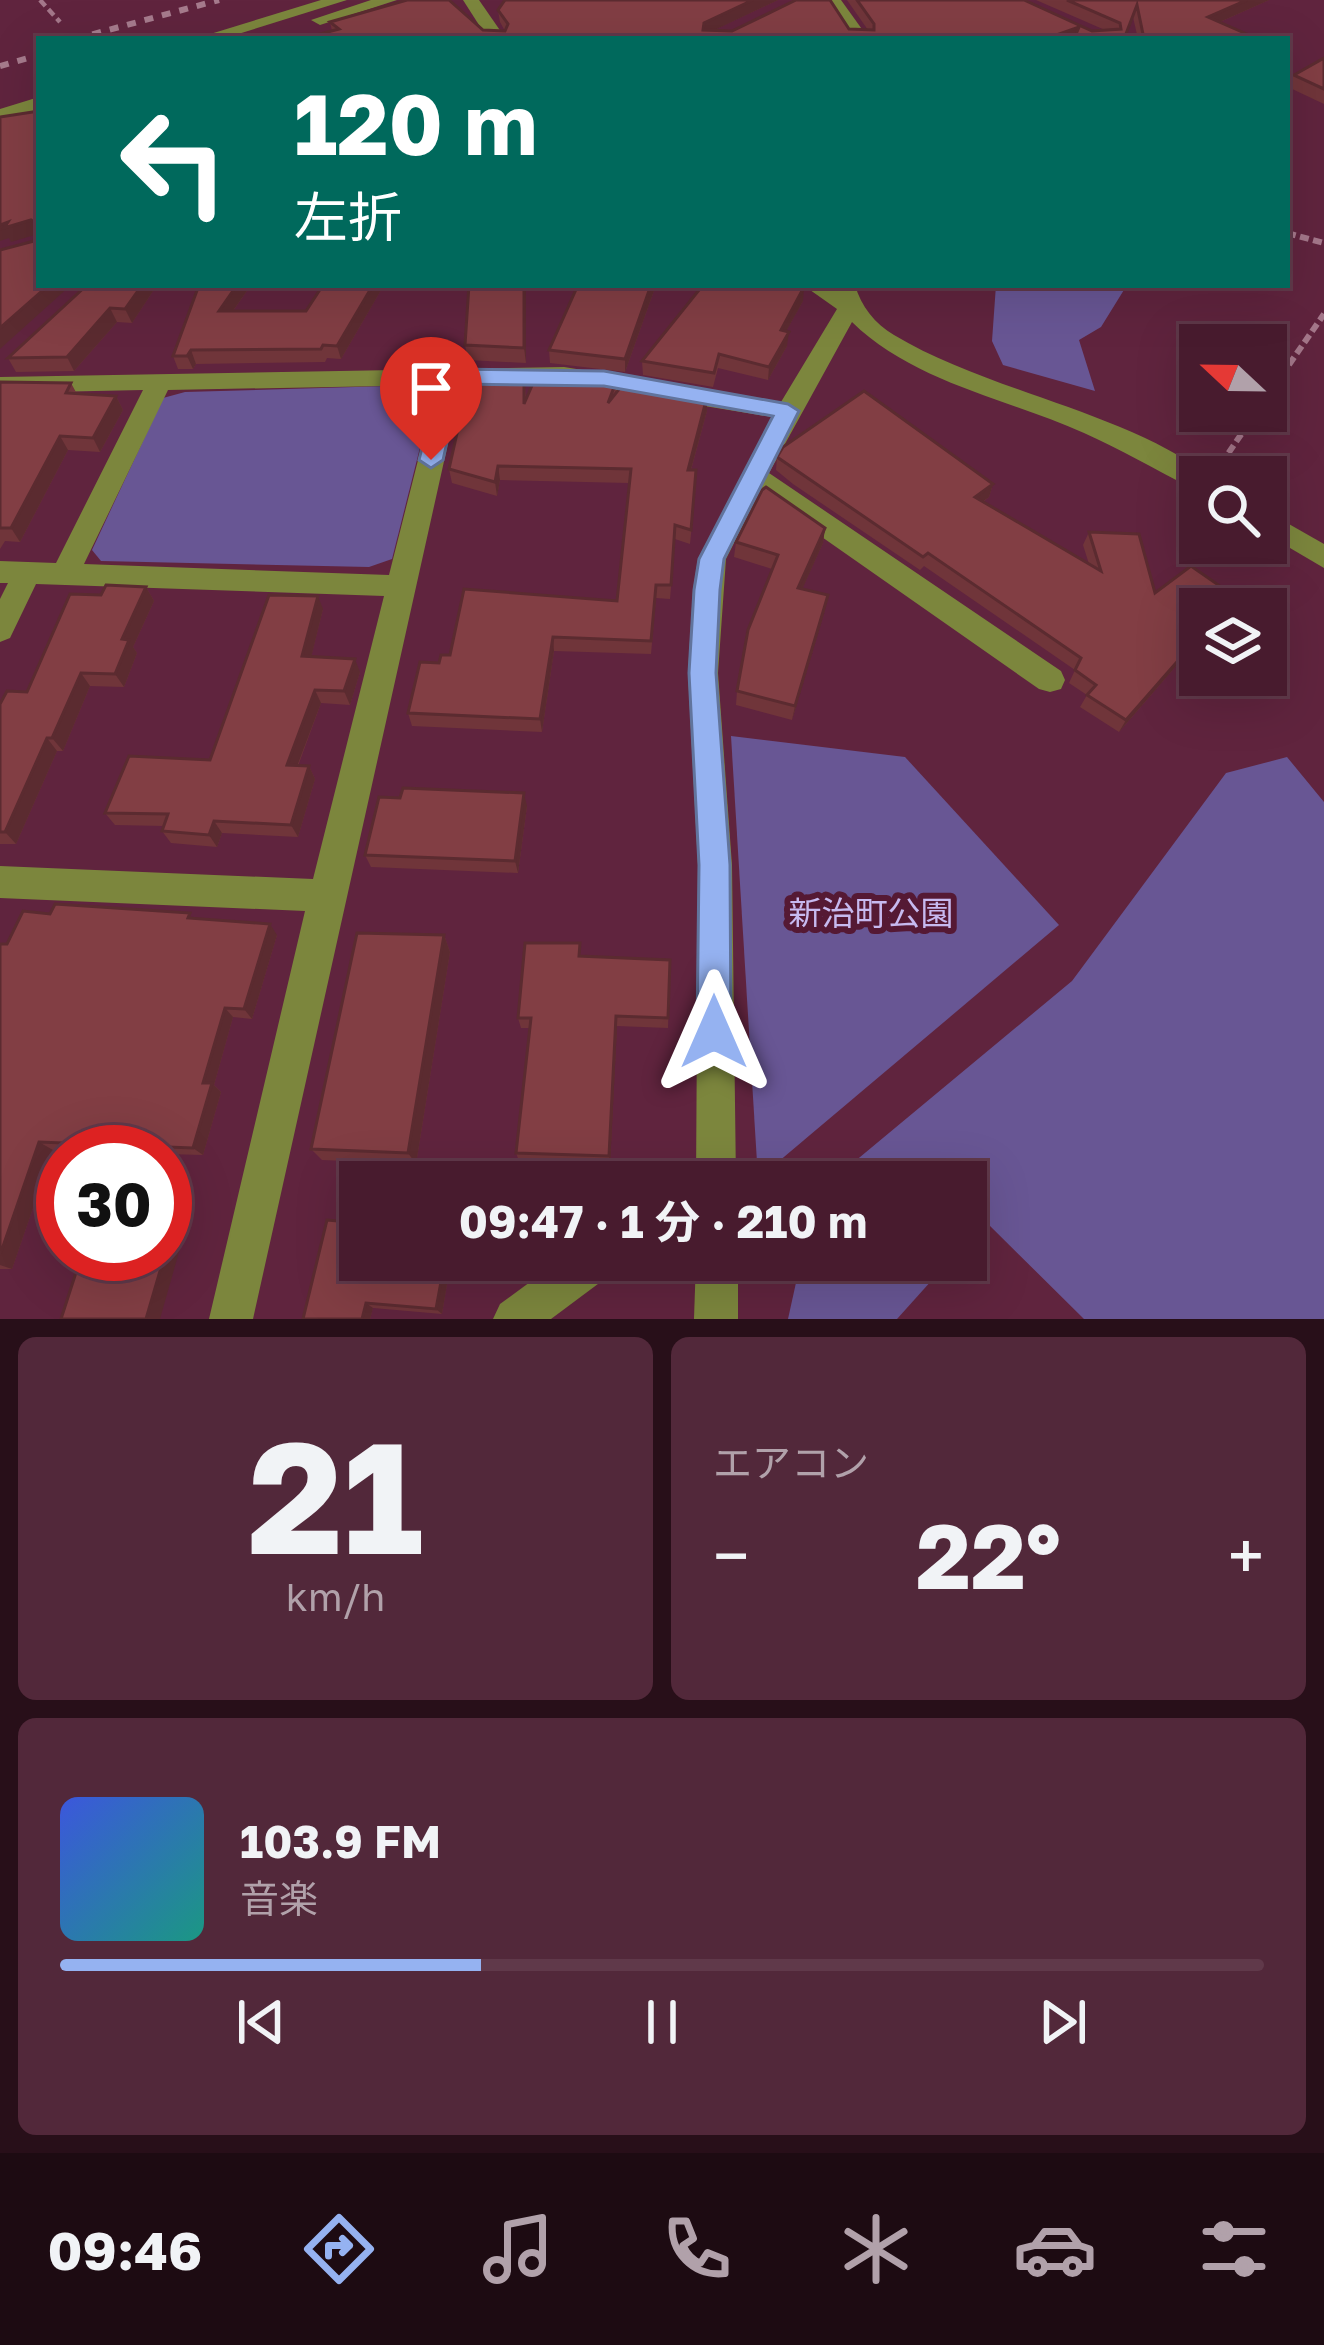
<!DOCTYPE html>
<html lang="ja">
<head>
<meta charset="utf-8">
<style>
	body { margin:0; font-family:"Golos Text","Noto Sans JP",sans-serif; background:#52283a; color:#f1f3f6; height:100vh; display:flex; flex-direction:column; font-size:45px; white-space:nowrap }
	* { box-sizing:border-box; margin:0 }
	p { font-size:39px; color:#b1a1aa }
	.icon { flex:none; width:66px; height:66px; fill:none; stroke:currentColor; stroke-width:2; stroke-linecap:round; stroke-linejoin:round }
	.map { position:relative; height:1319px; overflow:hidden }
	.drawer { display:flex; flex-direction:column; gap:18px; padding:18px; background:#280f19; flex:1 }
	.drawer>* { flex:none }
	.hud { position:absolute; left:36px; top:36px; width:1254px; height:252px; border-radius:0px; box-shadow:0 12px 48px #0002,0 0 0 3px #60394a; background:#00695c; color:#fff; overflow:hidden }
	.needle { width:78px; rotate:292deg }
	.tools { position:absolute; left:1179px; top:324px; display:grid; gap:24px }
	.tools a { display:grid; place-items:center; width:108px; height:108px; border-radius:0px; background:#481b2e; box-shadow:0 12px 48px #0002,0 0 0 3px #60394a; font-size:60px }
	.speed { position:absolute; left:36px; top:1125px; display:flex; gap:24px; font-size:60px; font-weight:700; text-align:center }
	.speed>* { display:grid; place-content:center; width:156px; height:156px; border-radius:50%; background:#481b2e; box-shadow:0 12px 48px #0002,0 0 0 3px #60394a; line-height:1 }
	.speed .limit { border:18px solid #d22; background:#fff; color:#111 }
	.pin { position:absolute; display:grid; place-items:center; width:102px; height:102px; color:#fff; margin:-123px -51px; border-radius:50% 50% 50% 0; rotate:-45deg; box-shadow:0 0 12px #0007 }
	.pin .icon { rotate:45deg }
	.me { position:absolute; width:132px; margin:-66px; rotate:0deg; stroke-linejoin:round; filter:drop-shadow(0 0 9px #0008) }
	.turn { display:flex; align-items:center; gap:42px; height:252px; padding:0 60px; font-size:54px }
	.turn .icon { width:156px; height:156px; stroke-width:2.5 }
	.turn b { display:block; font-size:84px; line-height:102px }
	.big { font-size:90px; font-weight:700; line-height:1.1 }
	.drawer .widget { flex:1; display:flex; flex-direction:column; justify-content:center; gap:18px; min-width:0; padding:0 42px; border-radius:18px; background:#52283a }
	.drawer .dial { align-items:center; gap:0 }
	.dial b { font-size:156px; line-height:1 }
	.song { display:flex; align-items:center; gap:36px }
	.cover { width:144px; height:144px; border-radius:18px; background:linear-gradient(135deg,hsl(230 70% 55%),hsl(170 70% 35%)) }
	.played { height:12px; border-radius:6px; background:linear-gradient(90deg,#95b2f1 35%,#60394a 35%) }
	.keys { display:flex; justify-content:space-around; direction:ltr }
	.heat { display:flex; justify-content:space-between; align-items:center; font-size:66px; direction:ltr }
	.drawer .tiles { flex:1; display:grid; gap:18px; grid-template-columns:1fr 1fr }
	.widget:last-child { grid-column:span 2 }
	.trip { position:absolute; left:339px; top:1161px; width:648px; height:120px; border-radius:0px; background:#481b2e; box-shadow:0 12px 48px #0002,0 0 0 3px #60394a; font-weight:700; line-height:120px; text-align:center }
	.tab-bar { display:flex; height:192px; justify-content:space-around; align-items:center; background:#1d0b12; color:#b1a1aa }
	.tab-bar .icon { width:84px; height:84px }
	.tab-bar .current { color:#95b2f1 }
	.tab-bar b { font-size:54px; color:#f1f3f6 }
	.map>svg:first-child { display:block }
	.green { fill:#685694 }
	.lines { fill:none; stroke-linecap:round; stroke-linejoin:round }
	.path-far1 { stroke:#a4778a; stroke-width:4.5; stroke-dasharray:8 4.5; stroke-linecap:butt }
	.path { stroke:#a4778a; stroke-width:6; stroke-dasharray:9 4.5; stroke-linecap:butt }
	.minor { fill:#7c863d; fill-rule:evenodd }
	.rail { stroke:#a67b8d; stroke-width:6; stroke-dasharray:9 9; stroke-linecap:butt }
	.wall { fill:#70353a }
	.shaded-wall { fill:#5b2b30 }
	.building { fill:#823e44; stroke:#5b2b30; stroke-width:3 }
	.route { fill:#95b2f1; stroke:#61749d; stroke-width:3 }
	.labels { text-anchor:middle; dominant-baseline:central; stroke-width:12; stroke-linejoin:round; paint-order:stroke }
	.park-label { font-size:33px; fill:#c7baf0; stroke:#551934 }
</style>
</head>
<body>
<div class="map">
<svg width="1324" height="1319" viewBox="0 0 1324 1319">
	<rect width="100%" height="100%" fill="#60243e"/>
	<g class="green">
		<path d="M996,285h131l-26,42 -22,13 16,51 -92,-26 -11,-24z"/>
		<path d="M422,385l12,7 -42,167 -23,8 -268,-6 -9,-11 71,-152 22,-6z"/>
		<path d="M731,736l174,21 154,168 -301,254z"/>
		<path d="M1287,757l37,45v517h-240l-98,-97 -20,21v-61h-136l242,-201 154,-208z"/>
		<path d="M801,1260h149l-53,59h-109z"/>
	</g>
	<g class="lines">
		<path class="path-far1" d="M40,0l20,22"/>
		<g class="path">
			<path d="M1287,233l37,10"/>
			<path d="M1266,398l58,-84"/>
			<path d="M1221,464l36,-53"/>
		</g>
		<g class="minor">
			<path d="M321,0h26l-125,39h-28z"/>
			<path d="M371,0h26l-77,25 -9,-5z"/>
			<path d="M463,0h16l27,39h-18z"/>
			<path d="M825,0h16l28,39h-18z"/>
			<path d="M39,97v12l-39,12v-12z"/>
			<path d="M803,285h52c6,21 20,39 39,50 95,57 230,76 317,142h-11v13l-9,-2c-36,-19 -71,-39 -107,-55 -76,-34 -171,-51 -232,-111l-83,151 292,198 4,9 -4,9 -11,3 -11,-3 -280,-196 -33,66 -8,114 14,192 4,317h-40l2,-317 -10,-192 5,-83 5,-31 74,-142 -208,-34 -103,2 -208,934h-44l96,-408 -305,-13v-32l313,13 71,-283 -348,-12 -26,54 -10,4v-43l8,-16h-8v-22l56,2 87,-173 -143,3v-16l564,-10 217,35 56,-93zM437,385l-48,190 -305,-11 84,-174z"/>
			<path d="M1266,511l58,33v24l-58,-34z"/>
			<path d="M560,1260h56l-6,15 -59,44h-58l7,-15z"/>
			<path d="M696,1260h42v59h-44z"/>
		</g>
		<g class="rail">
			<path d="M75,39l144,-39"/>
			<path d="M0,66l39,-11"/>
		</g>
	</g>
	<g class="wall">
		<path d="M778,0l-64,30h154l-21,-30h177l68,31 13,-1 -69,-30h233l-49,22 38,17h-120l-5,-22 -8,22 -793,-8 -2,-9 175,9 -5,-9 -2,-12z"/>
		<path d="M1324,58v46l-36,-17 6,-12z"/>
		<path d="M87,285h70l-25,38 -15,-1 -43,49 -58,1 -8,-14z"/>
		<path d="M199,285h52l-18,26h73l17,-26h61l-43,74 -14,-1 -2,4 -129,2 -3,5h-15l-5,-13z"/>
		<path d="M469,285h57v78l-58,-3 -3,-15z"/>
		<path d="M578,285h78l-31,87 -75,-9 -1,-13z"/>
		<path d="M803,301l-17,30 1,15 -19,34 -50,-12 -5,19 -70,-12 -1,-14z"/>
		<path d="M524,374l2,26 90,-18v11l91,4v14l-16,59 5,14 -6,60 -15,-5 -5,60 -14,-1 -5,56 -97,-3 -12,81 -130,-6 -4,-13 31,-50 11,-8 167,-54 12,-118 -129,-3 -3,16 -45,-13 -3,-14z"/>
		<path d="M0,382l71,1 6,11 39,2 7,14 -23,42 -32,-2 -48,92 -15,-1 -5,8z"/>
		<path d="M777,457l216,27 -4,13 -6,5 106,62 -6,-19 6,-13 66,61 45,16v50l-11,-8 -70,81 -39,-25 7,-12 -18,-12 6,-13 -151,-104 -4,4 -127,-86 -17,-14z"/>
		<path d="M825,528l-2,15 -21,46 23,21 -33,110 -56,-15 1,-14 35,-122 -38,-12 2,-15z"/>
		<path d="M146,587l8,14 -21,46 4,6 -13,34 -34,-1 -27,65h-6l-41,93h-16v-140l27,-12 74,-97z"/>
		<path d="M323,609l-12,48 49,15 -10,33 -29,-2 -23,63h11l6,13 -17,58 -76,-4 -5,14 -46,-4 -9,-12 2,-5 -49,-1 -10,-12 105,-53z"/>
		<path d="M400,798l127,8 -9,67 -147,-6 -6,-12z"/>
		<path d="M50,914l145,5 82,16 -25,84 -19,-2 -19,68 7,7 -18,63 -38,-1v-2l-112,-2 -41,119h-12v-325h7z"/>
		<path d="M444,935l6,17 -34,212 -94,-4 -11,-11z"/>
		<path d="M582,956l88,4 -2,68 -51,-2 -7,138 -91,-3 -3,-8 14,-125h-9l-3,-10z"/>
		<path d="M360,1260h91l-9,54 -69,-6 -3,11h-67z"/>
	</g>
	<g class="shaded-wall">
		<path d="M753,0h25l-74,35 -1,4 1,-16z"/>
		<path d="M1247,0h22l-65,29 4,-12z"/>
		<path d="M1079,27l-4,12h-30z"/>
		<path d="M31,220l7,14 -27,8 -2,-4 -9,3v-16z"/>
		<path d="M49,285h22l-71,64v-21z"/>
		<path d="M142,285h15l-25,38 -7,-14z"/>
		<path d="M237,285h14l-28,40 -4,-14z"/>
		<path d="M373,285h11l-43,74 -4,-13z"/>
		<path d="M524,285h2v78l-2,-15z"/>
		<path d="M651,285h5l-31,87v-13z"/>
		<path d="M804,287l-1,14 -24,43 2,-14z"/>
		<path d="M110,308l7,14 -43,49 -7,-14z"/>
		<path d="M789,332l-2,14 -19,34 1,-13z"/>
		<path d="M191,350l5,14 -3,5 -6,-13z"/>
		<path d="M116,396l7,14 -23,42 -7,-14z"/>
		<path d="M707,397v14l-20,73 1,-14z"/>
		<path d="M60,436l8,14 -48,92 -9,-14z"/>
		<path d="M498,466l2,14 -3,16 -2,-14z"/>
		<path d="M993,484l-4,13 -18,13 4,-13z"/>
		<path d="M825,528l-2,15 -27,60 2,-15z"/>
		<path d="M146,587l8,14 -21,46 4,6 -13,34 -9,-13 7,-35z"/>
		<path d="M828,595l-3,15 -33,110 3,-14z"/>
		<path d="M318,596l5,13 -15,61 -6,-14z"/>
		<path d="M553,637l1,14 -12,81 -2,-13z"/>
		<path d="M1197,639l-8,12 -70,81 7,-12z"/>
		<path d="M355,659l5,13 -10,33 -6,-14z"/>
		<path d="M81,673l9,13 -27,65 -11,-13z"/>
		<path d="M315,690l6,13 -28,74 -6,-12z"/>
		<path d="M47,738l10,13 -41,93 -11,-12z"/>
		<path d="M309,766l6,13 -17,58 -7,-12z"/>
		<path d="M524,793l3,13 -9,67 -3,-12z"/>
		<path d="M214,821l8,12 -5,14 -8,-12z"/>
		<path d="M270,924l7,11 -25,84 -8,-10z"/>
		<path d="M444,935l6,17 -34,212 -8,-11z"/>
		<path d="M225,1008l8,9 -19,68 7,7 -18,63 -10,-7 10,-65z"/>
		<path d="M616,1016l1,10 -7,138 -1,-8z"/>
		<path d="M39,1142l14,8 -41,119 -12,-4v-10z"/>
		<path d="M179,1206l11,7 -30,106h-14z"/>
		<path d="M445,1260h6l-9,54 -6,-5z"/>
		<path d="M366,1303l7,5 -3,11h-8z"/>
	</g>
	<g class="building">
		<path d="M407,0h42l34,30 22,1 3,-7 -10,-14 7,-10h248l-49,23 -1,7 29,1 64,-31h34l19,29 25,1v-6l-17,-24h167l68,31 29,-2 -1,-6 -53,-23h180l-39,17 50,22h-114l-7,-34 -13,34h-50l5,-12 -34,12h-744l38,-10 -9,-7z"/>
		<path d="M1324,58v31l-30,-14z"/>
		<path d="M39,111v174h10l-49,43v-78l34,-9 3,-17 -6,-4 -27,8 4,-6 -8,3v-108z"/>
		<path d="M87,285h55l-17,24 -15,-1 -43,49 -59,1z"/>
		<path d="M199,285h38l-18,26h87l17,-26h50l-36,61 -14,-1 -2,4 -130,1 -4,6h-14z"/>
		<path d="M469,285h55v63l-59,-3z"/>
		<path d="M578,285h73l-26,74 -76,-9z"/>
		<path d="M703,285h92l9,2 -23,43 8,2 -20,35 -50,-13 -5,19 -72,-12z"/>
		<path d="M524,374v30l13,-30 79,8 -8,21 16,-20 83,14 -19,73h8l-5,60 -16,-5 -4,60h-15l-5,56 -98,-4 -13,82 -132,-6 12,-51 19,1 2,-8h9l14,-66 153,12 14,-132 -133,-3 -3,16 -46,-13 21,-94z"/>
		<path d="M0,382l71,1 -5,10 50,3 -23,42 -33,-2 -49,92h-11z"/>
		<path d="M864,391l129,93 -18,13 126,74 -12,-39 50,2 16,59 36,-27 62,43h-53v32l-3,-2 -71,81 -39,-25 9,-10 -21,-15 6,-12 -153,-105 -5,4 -146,-100 6,-10z"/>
		<path d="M766,487l59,41 -27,60 30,7 -33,111 -58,-15 11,-61 30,-75 -42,-13 26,-52z"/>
		<path d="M106,585l40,2 -24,52 7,1 -14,34 -34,-1 -29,65h-5l-42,94h-5v-128l7,-13 20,1 43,-98 31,1z"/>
		<path d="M269,595l49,1 -16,60 53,3 -11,32 -29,-1 -28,75 22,1 -18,59 -77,-4 -5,14 -47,-4 6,-17 -63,-1 24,-57 81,4z"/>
		<path d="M403,788l121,5 -9,68 -150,-6 14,-58 21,1z"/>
		<path d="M55,904l135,9 -2,5 82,6 -26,85 -19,-1 -22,75h9l-19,65 -154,-6 -39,113v-311h7l16,-33 27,3z"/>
		<path d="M357,933l87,2 -36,218 -97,-4z"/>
		<path d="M525,943h55l-1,13 91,4 -2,58 -52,-2 -7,140 -93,-3 15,-135h-13z"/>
		<path d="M165,1205l14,1 -33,113h-85l21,-65h83z"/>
		<path d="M327,1220l33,3v37h85l-9,49 -70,-6 -4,16h-59z"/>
	</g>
	<path class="route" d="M451,369l153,2 184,33 11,7 -75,148 -4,31 -4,83 14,192 1,167 -5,12 -12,5 -12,-5 -5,-12 2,-167 -10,-192 5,-83 5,-31 74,-143 -169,-30 -144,-2 -17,76 -12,8 -12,-8 21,-84z"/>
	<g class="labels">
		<g class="park-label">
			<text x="871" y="912">新治町公園</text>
		</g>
	</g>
</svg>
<div class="tools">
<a><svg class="needle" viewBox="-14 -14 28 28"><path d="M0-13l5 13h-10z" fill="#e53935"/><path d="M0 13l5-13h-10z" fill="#b1a1aa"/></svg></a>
<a><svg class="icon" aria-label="search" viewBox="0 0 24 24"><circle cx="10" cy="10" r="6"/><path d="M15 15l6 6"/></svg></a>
<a><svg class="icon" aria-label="layers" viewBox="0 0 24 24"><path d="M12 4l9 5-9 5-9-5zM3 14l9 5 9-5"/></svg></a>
</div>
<div class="speed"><div class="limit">30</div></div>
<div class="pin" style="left:431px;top:460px;background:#d93025"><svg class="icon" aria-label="arrive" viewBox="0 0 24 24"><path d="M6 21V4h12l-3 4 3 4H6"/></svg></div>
<svg class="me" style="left:714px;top:1032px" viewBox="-20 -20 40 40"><path d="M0-17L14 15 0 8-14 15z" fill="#95b2f1" stroke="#fff" stroke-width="4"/></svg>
<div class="trip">09:47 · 1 分 · 210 m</div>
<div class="hud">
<div class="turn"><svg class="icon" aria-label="left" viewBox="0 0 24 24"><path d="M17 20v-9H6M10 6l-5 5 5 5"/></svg><div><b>120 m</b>左折</div></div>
</div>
</div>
<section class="drawer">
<div class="tiles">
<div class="widget dial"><b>21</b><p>km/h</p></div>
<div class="widget"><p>エアコン</p>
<div class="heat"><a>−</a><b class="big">22°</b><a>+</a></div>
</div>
<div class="widget">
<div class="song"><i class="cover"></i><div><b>103.9 FM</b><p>音楽</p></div></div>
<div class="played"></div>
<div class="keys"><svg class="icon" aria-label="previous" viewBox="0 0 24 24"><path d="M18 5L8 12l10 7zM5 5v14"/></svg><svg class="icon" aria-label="pause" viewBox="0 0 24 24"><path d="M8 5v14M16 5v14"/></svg><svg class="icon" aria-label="next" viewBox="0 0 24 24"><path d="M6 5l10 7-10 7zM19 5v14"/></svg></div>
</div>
</div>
</section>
<nav class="tab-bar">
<b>09:46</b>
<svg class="icon current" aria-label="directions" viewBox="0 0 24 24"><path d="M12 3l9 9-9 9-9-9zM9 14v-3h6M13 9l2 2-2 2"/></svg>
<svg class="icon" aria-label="music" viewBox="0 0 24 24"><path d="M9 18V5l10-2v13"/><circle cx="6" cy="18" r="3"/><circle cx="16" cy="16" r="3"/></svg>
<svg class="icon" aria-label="phone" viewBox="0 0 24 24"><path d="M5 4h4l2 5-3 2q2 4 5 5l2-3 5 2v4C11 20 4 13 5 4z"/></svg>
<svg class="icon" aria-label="climate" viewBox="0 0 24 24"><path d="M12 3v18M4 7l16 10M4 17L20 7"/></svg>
<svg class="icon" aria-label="car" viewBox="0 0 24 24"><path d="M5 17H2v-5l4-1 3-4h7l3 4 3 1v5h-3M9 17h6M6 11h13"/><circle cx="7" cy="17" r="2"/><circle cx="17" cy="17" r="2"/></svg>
<svg class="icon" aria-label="filters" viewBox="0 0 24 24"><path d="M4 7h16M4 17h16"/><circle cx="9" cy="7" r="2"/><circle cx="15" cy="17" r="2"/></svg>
</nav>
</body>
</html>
